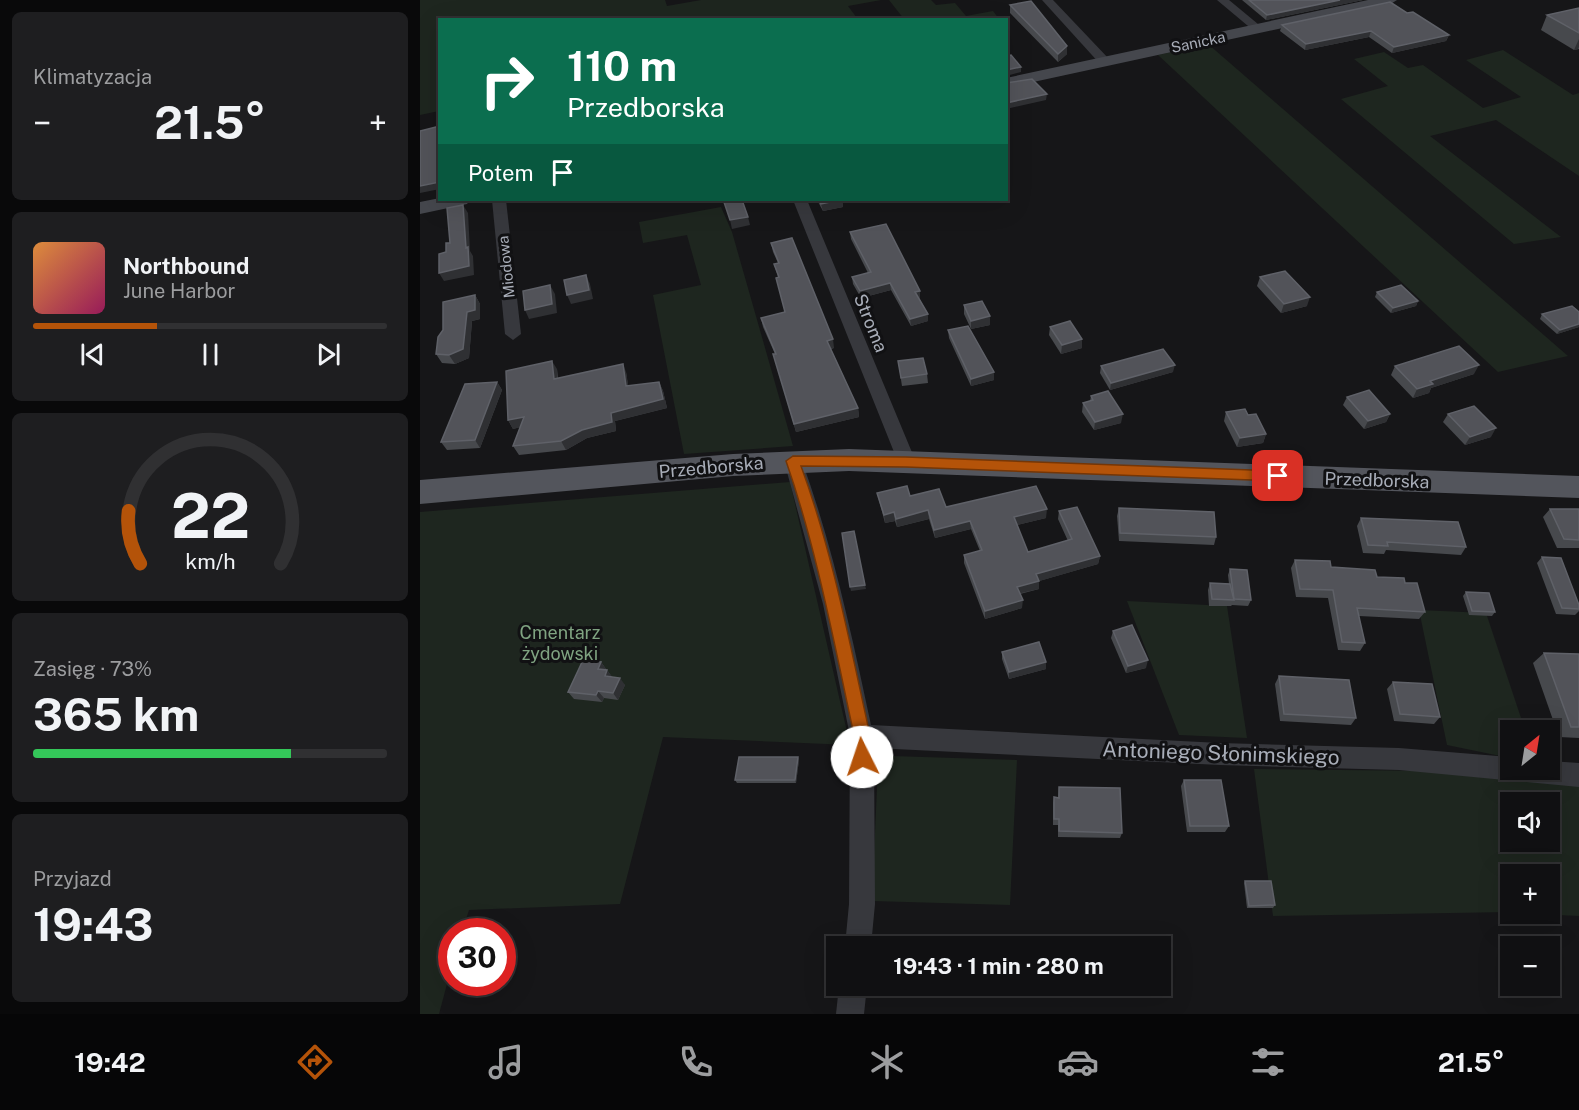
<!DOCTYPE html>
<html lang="pl">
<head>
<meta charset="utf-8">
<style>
	body { margin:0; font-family:"Public Sans",sans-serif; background:#1e1e20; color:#f1f3f6; height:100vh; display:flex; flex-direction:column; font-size:22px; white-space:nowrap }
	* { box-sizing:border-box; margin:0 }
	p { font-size:20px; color:#9c9d9f }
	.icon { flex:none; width:33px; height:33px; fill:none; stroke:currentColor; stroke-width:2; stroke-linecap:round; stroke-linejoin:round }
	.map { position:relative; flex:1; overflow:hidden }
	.drawer { display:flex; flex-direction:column; gap:12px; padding:12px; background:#09090a; width:420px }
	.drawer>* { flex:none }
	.top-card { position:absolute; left:18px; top:18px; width:570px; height:183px; border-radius:0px; box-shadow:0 6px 24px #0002,0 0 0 2px #303032; background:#0b6e4f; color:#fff; overflow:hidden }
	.needle { width:39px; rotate:30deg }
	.tools { position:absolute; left:1080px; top:720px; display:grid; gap:12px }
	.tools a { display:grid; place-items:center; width:60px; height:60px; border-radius:0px; background:#101012; box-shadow:0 6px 24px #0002,0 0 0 2px #303032; font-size:30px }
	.speed { position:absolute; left:18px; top:918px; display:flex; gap:12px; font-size:30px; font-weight:700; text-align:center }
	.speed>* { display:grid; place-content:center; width:78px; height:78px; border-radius:50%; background:#101012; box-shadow:0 6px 24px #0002,0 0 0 2px #303032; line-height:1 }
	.speed .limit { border:9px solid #d22; background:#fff; color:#111 }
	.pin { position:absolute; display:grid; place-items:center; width:51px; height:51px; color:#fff; margin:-26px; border-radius:12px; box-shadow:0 3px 9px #0006 }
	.me { position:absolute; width:66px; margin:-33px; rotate:356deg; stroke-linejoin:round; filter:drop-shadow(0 0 4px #0008) }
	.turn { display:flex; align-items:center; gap:21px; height:126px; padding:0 30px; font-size:27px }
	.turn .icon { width:78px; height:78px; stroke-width:2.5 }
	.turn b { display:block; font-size:42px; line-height:51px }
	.then { display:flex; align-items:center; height:57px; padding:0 30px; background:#0003; gap:12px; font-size:22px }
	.big { font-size:45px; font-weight:700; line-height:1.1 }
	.drawer .tile { flex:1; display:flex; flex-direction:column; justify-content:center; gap:9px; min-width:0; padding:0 21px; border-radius:9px; background:#1e1e20 }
	.drawer .dial { align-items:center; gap:0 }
	.dial svg { height:156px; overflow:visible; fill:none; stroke:#303032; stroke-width:7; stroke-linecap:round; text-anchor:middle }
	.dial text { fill:#f1f3f6; stroke:none }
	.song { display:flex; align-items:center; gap:18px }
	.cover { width:72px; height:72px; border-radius:9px; background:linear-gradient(135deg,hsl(30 70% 55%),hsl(330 70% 35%)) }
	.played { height:6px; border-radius:3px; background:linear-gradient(90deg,#b45309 35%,#303032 35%) }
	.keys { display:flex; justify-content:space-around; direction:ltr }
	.heat { display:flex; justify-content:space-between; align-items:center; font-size:33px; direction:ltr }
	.charge { height:9px; border-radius:4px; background:linear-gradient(90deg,#34c759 73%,#303032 0) }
	.trip { position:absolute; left:406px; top:936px; width:345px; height:60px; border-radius:0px; background:#101012; box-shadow:0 6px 24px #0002,0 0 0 2px #303032; font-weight:700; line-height:60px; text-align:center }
	.tab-bar { display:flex; height:96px; justify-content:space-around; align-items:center; background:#060607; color:#9c9d9f }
	.tab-bar .icon { width:42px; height:42px }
	.tab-bar .selected { color:#b45309 }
	.tab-bar b { font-size:27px; color:#f1f3f6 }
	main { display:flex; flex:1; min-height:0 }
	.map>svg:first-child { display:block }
	.green { fill:#1e261f; fill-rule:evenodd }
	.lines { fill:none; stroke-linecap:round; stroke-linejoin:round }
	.street { fill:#37383d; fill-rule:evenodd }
	.secondary { fill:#45474d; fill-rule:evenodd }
	.primary { fill:#53555c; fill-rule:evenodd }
	.wall { fill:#47494d }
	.shaded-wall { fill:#2f3033 }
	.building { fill:#525359; stroke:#5f6168; stroke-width:1.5 }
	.route { fill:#b45309; stroke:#753606; stroke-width:1.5 }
	.labels { text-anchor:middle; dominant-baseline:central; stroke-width:6; stroke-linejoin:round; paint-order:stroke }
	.far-street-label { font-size:15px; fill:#a8adb8; stroke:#111113 }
	.street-label { font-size:18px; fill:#a8adb8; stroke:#111113 }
	.park-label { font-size:18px; fill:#7fa381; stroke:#111113 }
	.near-street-label { font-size:21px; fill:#a8adb8; stroke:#111113 }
</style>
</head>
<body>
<main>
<section class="drawer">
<div class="tile"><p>Klimatyzacja</p>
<div class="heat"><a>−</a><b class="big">21.5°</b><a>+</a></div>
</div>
<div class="tile">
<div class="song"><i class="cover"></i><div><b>Northbound</b><p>June Harbor</p></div></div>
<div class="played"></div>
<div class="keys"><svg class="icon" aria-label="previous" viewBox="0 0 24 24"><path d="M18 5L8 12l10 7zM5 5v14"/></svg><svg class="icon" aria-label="pause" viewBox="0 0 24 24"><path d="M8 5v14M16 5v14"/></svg><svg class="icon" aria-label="next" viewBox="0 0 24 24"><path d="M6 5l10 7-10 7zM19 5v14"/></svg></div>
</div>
<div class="tile dial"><svg viewBox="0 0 100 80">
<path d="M14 69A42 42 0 1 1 86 69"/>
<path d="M14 69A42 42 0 0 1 8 42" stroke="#b45309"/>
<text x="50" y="56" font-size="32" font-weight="700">22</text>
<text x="50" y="72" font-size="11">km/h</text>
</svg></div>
<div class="tile"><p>Zasięg · 73%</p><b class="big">365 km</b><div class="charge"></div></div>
<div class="tile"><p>Przyjazd</p><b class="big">19:43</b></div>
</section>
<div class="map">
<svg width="1159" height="1014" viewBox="0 0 1159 1014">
	<rect width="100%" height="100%" fill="#161618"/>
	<g class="green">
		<path d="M0,0h245l2,6 34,-6h180l-33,6 9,12 -6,2h-411l-1,91 -19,4z"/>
		<path d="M469,0h42l5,5 19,-2 11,13 27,-5 6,8h-95z"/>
		<path d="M788,44l360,312 -70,16 -340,-317z"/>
		<path d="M1083,50l70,45 6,-2v83l-83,-56 -66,16 131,101 -47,7 -173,-145 47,-13 -34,-27 30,-7 24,16 15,-3 60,43 38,-11 -55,-37z"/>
		<path d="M301,207l11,25 61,214 -109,8 -31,-159 48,-10 -14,-50 -44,8 -4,-21z"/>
		<path d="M370,482l60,263 -187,-8 -43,167 -151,6 -7,21 -10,1 -1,37 -12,45h-19v-502z"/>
		<path d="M707,601l100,5 20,132 -68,-3z"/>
		<path d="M999,610l67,3 39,117h-15v28l-63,-13z"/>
		<path d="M472,756l125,4 -7,145 -138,-4 6,-136z"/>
		<path d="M834,769l184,2 141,14v131l-42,-2h13v-40h-40v38l-237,4zM1090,802h40v40h-40z"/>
	</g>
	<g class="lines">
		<g class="street">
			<path d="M622,0h11l56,59v6h-8z"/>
			<path d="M797,0h12l35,29 -10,2z"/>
			<path d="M72,200h14l15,134 -8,6 -8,-6z"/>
			<path d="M373,200h14l109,262 -2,5h-14l-2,-5z"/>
			<path d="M373,454l7,2 2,5c31,86 50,175 69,264l349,18 179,5 111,9v13h40v-9l29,2v24l-180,-17 -179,-5 -346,-17 1,156 -4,42h-26l4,-42 1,-168 -27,-132 -39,-143 2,-5z"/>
			<path d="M419,986h28l-3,28h-28z"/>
		</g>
		<g class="secondary">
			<path d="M948,0h29l-8,5 -383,83v-10z"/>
			<path d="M20,198v2h30l-3,4 -47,10v-12z"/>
		</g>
		<path class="primary" d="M429,449l730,27v22l-730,-27 -116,5 -313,28v-24l313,-26z"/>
	</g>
	<g class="wall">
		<path d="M822,0h121l-97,20z"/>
		<path d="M590,5l57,49 -9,8 -48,-49z"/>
		<path d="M1159,9v40l-5,1 -33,-20 6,-15z"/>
		<path d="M987,13l42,22 -3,6 -54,12 -23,-16 -64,13 -25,-19 2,-6z"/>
		<path d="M397,200h25l1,7 -20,4z"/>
		<path d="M430,232l70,59v7h-1l9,16v7l-17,5 -20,-36 -30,8 -8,-14 -1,-7 16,-4 -17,-34z"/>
		<path d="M351,243l63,105 -3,1 27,59 1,9 -63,15 -20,-69 -1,-9 -12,-27 -2,-9 24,-6 -7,-35 -4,-13 4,-1 -5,-11z"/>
		<path d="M840,277l47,29 -26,7 -24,-27z"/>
		<path d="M957,292l41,9 -2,5 -25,7 -16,-16z"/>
		<path d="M55,295l5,9v15l-8,2 -3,37 -14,6 -13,-1 -6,-9z"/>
		<path d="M544,305l26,11v9l-19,4 -7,-15z"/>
		<path d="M1159,312v15l-22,7 -17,-15 2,-5z"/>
		<path d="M630,327l32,12v9l-21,6 -12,-19z"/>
		<path d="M528,330l46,50 -23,6 -22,-48z"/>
		<path d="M478,361l29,13 1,9 -26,3z"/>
		<path d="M681,366l72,6 -63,18 -10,-17z"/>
		<path d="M975,366l79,8 -43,14 -2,5 -16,5 -22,-23z"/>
		<path d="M137,369l1,9 68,-6 2,14 31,-4 4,9 4,17 -52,13 1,10 -29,7 -21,12 -47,5 -6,-9 7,-19 -7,2 -5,-9z"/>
		<path d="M77,382l5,8 -22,58 -33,2 -6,-8z"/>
		<path d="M671,396l30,27 -27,7 -12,-18 1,-9 7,-2z"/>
		<path d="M927,397l43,17 -4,8 -22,7 -21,-24z"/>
		<path d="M806,412l22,3 18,19 -3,9 -26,4 -13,-26z"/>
		<path d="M1028,414l43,23 -26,8 -22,-23z"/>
		<path d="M457,493l33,3 36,11 100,11 -29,7 11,27 40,-11 -10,-22 1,-8 41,45 -2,8 -59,17v8l-19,5 2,14 -37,11 -21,-56v-8l16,-4 -9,-22 -36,9 -6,-19 -32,8 -2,-6 -10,2z"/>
		<path d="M699,508l97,29 -2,8 -95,-4 -2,-25z"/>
		<path d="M1130,509h29v39h-22l-14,-31z"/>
		<path d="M941,518l105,29 -5,8 -75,-5 -2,4 -21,-1 -6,-27z"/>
		<path d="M1122,557l37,48v6l-4,4 -19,-1 -19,-51z"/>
		<path d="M875,560l110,23 20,29 -6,7 -60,-3 6,27 -5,8 -22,-1 -10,-52 -32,-1 -5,-29z"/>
		<path d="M810,569l21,31 -3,6 -16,-1 -1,1h-22l-1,-16 2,-7 19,1 -1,-9z"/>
		<path d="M1046,592l29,20 -3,4 -23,-1 -6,-19z"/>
		<path d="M693,631l33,37 -20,5 -15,-35z"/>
		<path d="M582,652l44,10v7l-37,10 -7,-20z"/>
		<path d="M1124,653l35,1v84l-20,-1 -26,-74z"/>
		<path d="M181,662l5,7v1h1l5,7 13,8 -7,15 -14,-2 -2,4 -28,-3 -6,-7z"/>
		<path d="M859,676l77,42 -5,7 -71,-4 -5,-37z"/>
		<path d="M973,682l47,35 -6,7 -40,-3 -7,-32z"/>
		<path d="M378,757l1,3 -3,23h-59l-2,-3z"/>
		<path d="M764,780l45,46 -4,6h-38l-6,-46z"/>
		<path d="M639,787l63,46 -2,5 -62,-1v-12h-5v-22l1,-6 4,1z"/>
		<path d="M825,881l30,24 -2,3h-26l-3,-25z"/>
	</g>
	<g class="shaded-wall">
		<path d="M920,0h23l-97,20 1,-5z"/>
		<path d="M951,31l-2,6 -64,13 1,-6z"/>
		<path d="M1029,35l-3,6 -54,12 2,-6z"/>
		<path d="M1159,39v8l-1,2 -4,1z"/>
		<path d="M647,46v8l-9,8v-8z"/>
		<path d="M601,67v5l-15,4v-6z"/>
		<path d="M627,94l-1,6 -40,9v-6z"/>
		<path d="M20,182v7l-20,4v-7z"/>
		<path d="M422,200l1,7 -20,4 -2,-7z"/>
		<path d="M43,205l5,8 2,38 3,5 1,19 -30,6 -5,-8 27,-25z"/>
		<path d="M328,217l2,8 -18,4 -2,-9z"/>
		<path d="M166,275l4,9 3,15 -22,5 -4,-9z"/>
		<path d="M470,283l1,7 -30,8 -1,-7z"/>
		<path d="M130,285l5,9 2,19 -28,6 -4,-9z"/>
		<path d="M500,291v7l-4,1 -1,-7z"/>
		<path d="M55,295l5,9v15l-8,2 -3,37 -14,6 -6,-9 18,-43z"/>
		<path d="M890,297l-3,9 -26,7 3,-9z"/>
		<path d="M998,301l-2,5 -25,7 2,-5z"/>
		<path d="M508,314v7l-17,5 -1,-7z"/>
		<path d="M570,316v9l-19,4v-8z"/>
		<path d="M1159,324v3l-22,7 3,-4z"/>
		<path d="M413,339l1,9 -5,1 -2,-8z"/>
		<path d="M662,339v9l-21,6 1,-9z"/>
		<path d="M132,361l5,8 1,19 -4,-9z"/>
		<path d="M203,364l3,8 4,23 -4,-9z"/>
		<path d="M755,365l-2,7 -63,18 1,-7z"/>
		<path d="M1059,365l-5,9 -43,14 -2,5 -16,5 4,-9 13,-8z"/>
		<path d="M574,372v8l-23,6v-7z"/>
		<path d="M77,382l5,8 -22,58 -5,-8z"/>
		<path d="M239,382l4,9 4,17 -52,13 1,10 -29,7 -21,12 -5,-9 50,-28z"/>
		<path d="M438,408l1,9 -63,15 -2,-8z"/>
		<path d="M703,414l-2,9 -27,7 1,-8z"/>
		<path d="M970,414l-4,8 -22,7 4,-8z"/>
		<path d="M104,417l5,8 -16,4 -5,-9z"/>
		<path d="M1076,428l-5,9 -26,8 5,-8z"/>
		<path d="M846,434l-3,9 -26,4 3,-9z"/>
		<path d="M627,509l-1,9 -33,8 1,-9z"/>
		<path d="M508,510l1,9 -32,8 -1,-8z"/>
		<path d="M474,512l1,9 -10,2 -1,-8z"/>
		<path d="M550,521l1,8 -36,9 -1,-8z"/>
		<path d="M680,556l-2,8 -62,18v-8z"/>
		<path d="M619,581v8l-22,5v-7z"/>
		<path d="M445,585l1,4 -15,2 -1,-4z"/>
		<path d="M603,600l-1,8 -37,11v-8z"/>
		<path d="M728,660l-2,8 -20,5 2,-7z"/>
		<path d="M181,662l5,7 -3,8 -5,-8z"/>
		<path d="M626,662v7l-37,10v-7z"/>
		<path d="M187,670l6,8 -8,-2z"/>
		<path d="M200,678l5,7 -7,15 -5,-7z"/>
		<path d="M178,691l6,7 -2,4 -6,-7z"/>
		<path d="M378,757l1,3 -3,23 -1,-3z"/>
	</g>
	<g class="building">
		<path d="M829,0h91l-73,15z"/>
		<path d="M611,1l36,45 -9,8 -48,-49z"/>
		<path d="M970,2l17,11 6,-1 36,23 -55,12 -23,-16 -65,13 -24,-19z"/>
		<path d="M1159,8v25l-32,-18z"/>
		<path d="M591,55l10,12 -15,3v-14z"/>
		<path d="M612,79l15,15 -41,9v-20z"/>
		<path d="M20,126v56l-20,4v-55z"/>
		<path d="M315,200h7l6,17 -18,3 -6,-18z"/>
		<path d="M399,200h21l-19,4z"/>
		<path d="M43,205l3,43 2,-1 1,19 -30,7v-19l7,-2v-9h4l-3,-35z"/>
		<path d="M466,224l34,67 -5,1 13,22 -18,5 -20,-36 -30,8 -8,-14 19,-5 -21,-40z"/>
		<path d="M372,238l41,101 -6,2 31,67 -64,16 -21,-70h3l-15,-36 24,-6 -9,-34 3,-1 -5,-13 5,-1 -8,-20z"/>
		<path d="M865,271l25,26 -26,7 -24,-27z"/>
		<path d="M166,275l3,15 -22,5 -3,-15z"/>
		<path d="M130,285l2,19 -27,6 -2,-19z"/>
		<path d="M981,285l17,16 -25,7 -16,-16z"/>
		<path d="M55,295v15l-8,2 -4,37 -14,6 -13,-1 2,-17 5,-7v-28z"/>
		<path d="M562,301l8,15 -19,5 -7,-16z"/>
		<path d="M1152,306l7,6v12l-19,6 -18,-16z"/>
		<path d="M650,321l12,18 -20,6 -12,-18z"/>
		<path d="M548,326l26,46 -23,7 -23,-49z"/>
		<path d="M1039,346l20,19 -49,16 3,3 -16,5 -22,-23z"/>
		<path d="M743,349l12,16 -64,18 -10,-17z"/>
		<path d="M503,358l4,16 -26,4 -3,-17z"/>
		<path d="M132,361l2,18 69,-15 3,22 33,-4 4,17 -52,14 1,9 -30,8 -21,11 -48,5 11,-29 -16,3 -2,-49z"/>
		<path d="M77,382l-22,58 -34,2 24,-58z"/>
		<path d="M949,390l21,24 -22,7 -21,-24z"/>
		<path d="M688,391l15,23 -28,8 -12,-19 10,-3 -2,-4z"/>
		<path d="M1054,406l22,22 -26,9 -22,-23z"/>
		<path d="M825,409l3,6 8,-1 10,20 -26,4 -14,-26z"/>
		<path d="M487,486l3,10 29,-7 7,18 90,-21 11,23 -33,8 14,35 44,-13 -13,-28 18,-4 23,49 -64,18 3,7 -22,6 6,13 -38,11 -21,-56 18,-5 -12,-29 -36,9 -6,-20 -32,9 -2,-7 -10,3 -7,-22z"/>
		<path d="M699,508l95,4 2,25 -96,-4z"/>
		<path d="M1130,509h29v31l-15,-1z"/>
		<path d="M941,518l97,4 8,25 -79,-5 1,4 -20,-1z"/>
		<path d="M434,531l11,54 -15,2 -8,-54z"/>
		<path d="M1122,557l19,1 18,47v4l-17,-1z"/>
		<path d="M875,560l35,1 1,6 44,3 2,7 27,1 1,5h12l8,29 -68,-4 8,35 -23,-1 -9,-52 -33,-1z"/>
		<path d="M810,569l17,1 4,30 -17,-1z"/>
		<path d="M790,583l20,1 4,16 -22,-1z"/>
		<path d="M1046,592l23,1 6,19 -23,-1z"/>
		<path d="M712,625l16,35 -20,6 -15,-35z"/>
		<path d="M619,642l7,20 -37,10 -7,-20z"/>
		<path d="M1124,653l35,1v73h-8z"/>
		<path d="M163,660l18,2 -3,7 9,1 -2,6 15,2 -7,15 -15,-2 -2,4 -28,-3z"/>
		<path d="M859,676l70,4 7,38 -72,-4z"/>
		<path d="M973,682l39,2 8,33 -40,-3z"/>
		<path d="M319,757h59l-3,23h-60z"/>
		<path d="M764,780h37l8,46h-39z"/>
		<path d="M639,787l61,1 2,45 -63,-2v-12h-5v-22l5,1z"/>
		<path d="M825,881h26l4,24 -26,1z"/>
	</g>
	<path class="route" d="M373,456l113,1 372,14 6,5 -6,5 -372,-14 -105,-1c32,87 49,179 69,269l-2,27 -6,3 -6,-3 -2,-27c-20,-92 -37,-185 -68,-274z"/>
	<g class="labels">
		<g class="far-street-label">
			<text transform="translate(778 42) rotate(-12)">Sanicka</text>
			<text transform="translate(86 267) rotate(-96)">Miodowa</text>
		</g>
		<g class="street-label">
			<text transform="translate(451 323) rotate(68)">Stroma</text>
			<text transform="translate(291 467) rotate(-5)">Przedborska</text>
			<text transform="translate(957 480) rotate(2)">Przedborska</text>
		</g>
		<g class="park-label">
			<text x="140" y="632">Cmentarz<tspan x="140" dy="21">żydowski</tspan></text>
		</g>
		<g class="near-street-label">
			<text transform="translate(801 753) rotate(2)">Antoniego Słonimskiego</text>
		</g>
	</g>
</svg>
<div class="tools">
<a><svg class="needle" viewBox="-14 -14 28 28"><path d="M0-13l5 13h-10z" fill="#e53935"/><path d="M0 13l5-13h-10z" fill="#9c9d9f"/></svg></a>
<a><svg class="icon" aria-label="sound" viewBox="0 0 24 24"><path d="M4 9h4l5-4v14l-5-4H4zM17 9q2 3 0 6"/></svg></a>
<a>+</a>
<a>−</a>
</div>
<div class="speed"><div class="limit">30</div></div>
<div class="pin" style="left:858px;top:476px;background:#d93025"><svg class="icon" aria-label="arrive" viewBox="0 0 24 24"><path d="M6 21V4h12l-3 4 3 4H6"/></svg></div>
<svg class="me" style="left:442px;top:757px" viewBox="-20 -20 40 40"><circle r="19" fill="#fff"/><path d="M0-13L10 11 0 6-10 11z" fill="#b45309"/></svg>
<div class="trip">19:43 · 1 min · 280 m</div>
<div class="top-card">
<div class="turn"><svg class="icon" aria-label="right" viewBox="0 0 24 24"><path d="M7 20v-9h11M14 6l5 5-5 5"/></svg><div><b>110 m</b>Przedborska</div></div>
<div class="then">Potem<svg class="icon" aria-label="arrive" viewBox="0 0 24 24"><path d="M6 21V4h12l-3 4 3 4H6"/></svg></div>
</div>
</div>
</main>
<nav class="tab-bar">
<b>19:42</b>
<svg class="icon selected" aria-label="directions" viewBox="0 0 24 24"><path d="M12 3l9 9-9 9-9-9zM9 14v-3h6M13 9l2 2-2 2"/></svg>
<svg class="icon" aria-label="music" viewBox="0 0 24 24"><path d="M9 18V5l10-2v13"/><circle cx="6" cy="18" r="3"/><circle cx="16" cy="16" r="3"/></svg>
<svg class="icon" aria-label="phone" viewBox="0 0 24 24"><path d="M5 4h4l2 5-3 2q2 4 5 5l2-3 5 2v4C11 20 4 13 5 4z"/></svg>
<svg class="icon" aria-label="climate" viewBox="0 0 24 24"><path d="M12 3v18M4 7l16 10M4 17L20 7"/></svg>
<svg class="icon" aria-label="car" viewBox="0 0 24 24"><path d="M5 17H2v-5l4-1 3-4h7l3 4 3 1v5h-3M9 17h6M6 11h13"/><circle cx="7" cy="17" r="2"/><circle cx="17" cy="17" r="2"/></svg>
<svg class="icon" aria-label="filters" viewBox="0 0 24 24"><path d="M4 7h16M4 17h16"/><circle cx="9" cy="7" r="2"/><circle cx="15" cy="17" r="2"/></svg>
<b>21.5°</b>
</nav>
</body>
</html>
